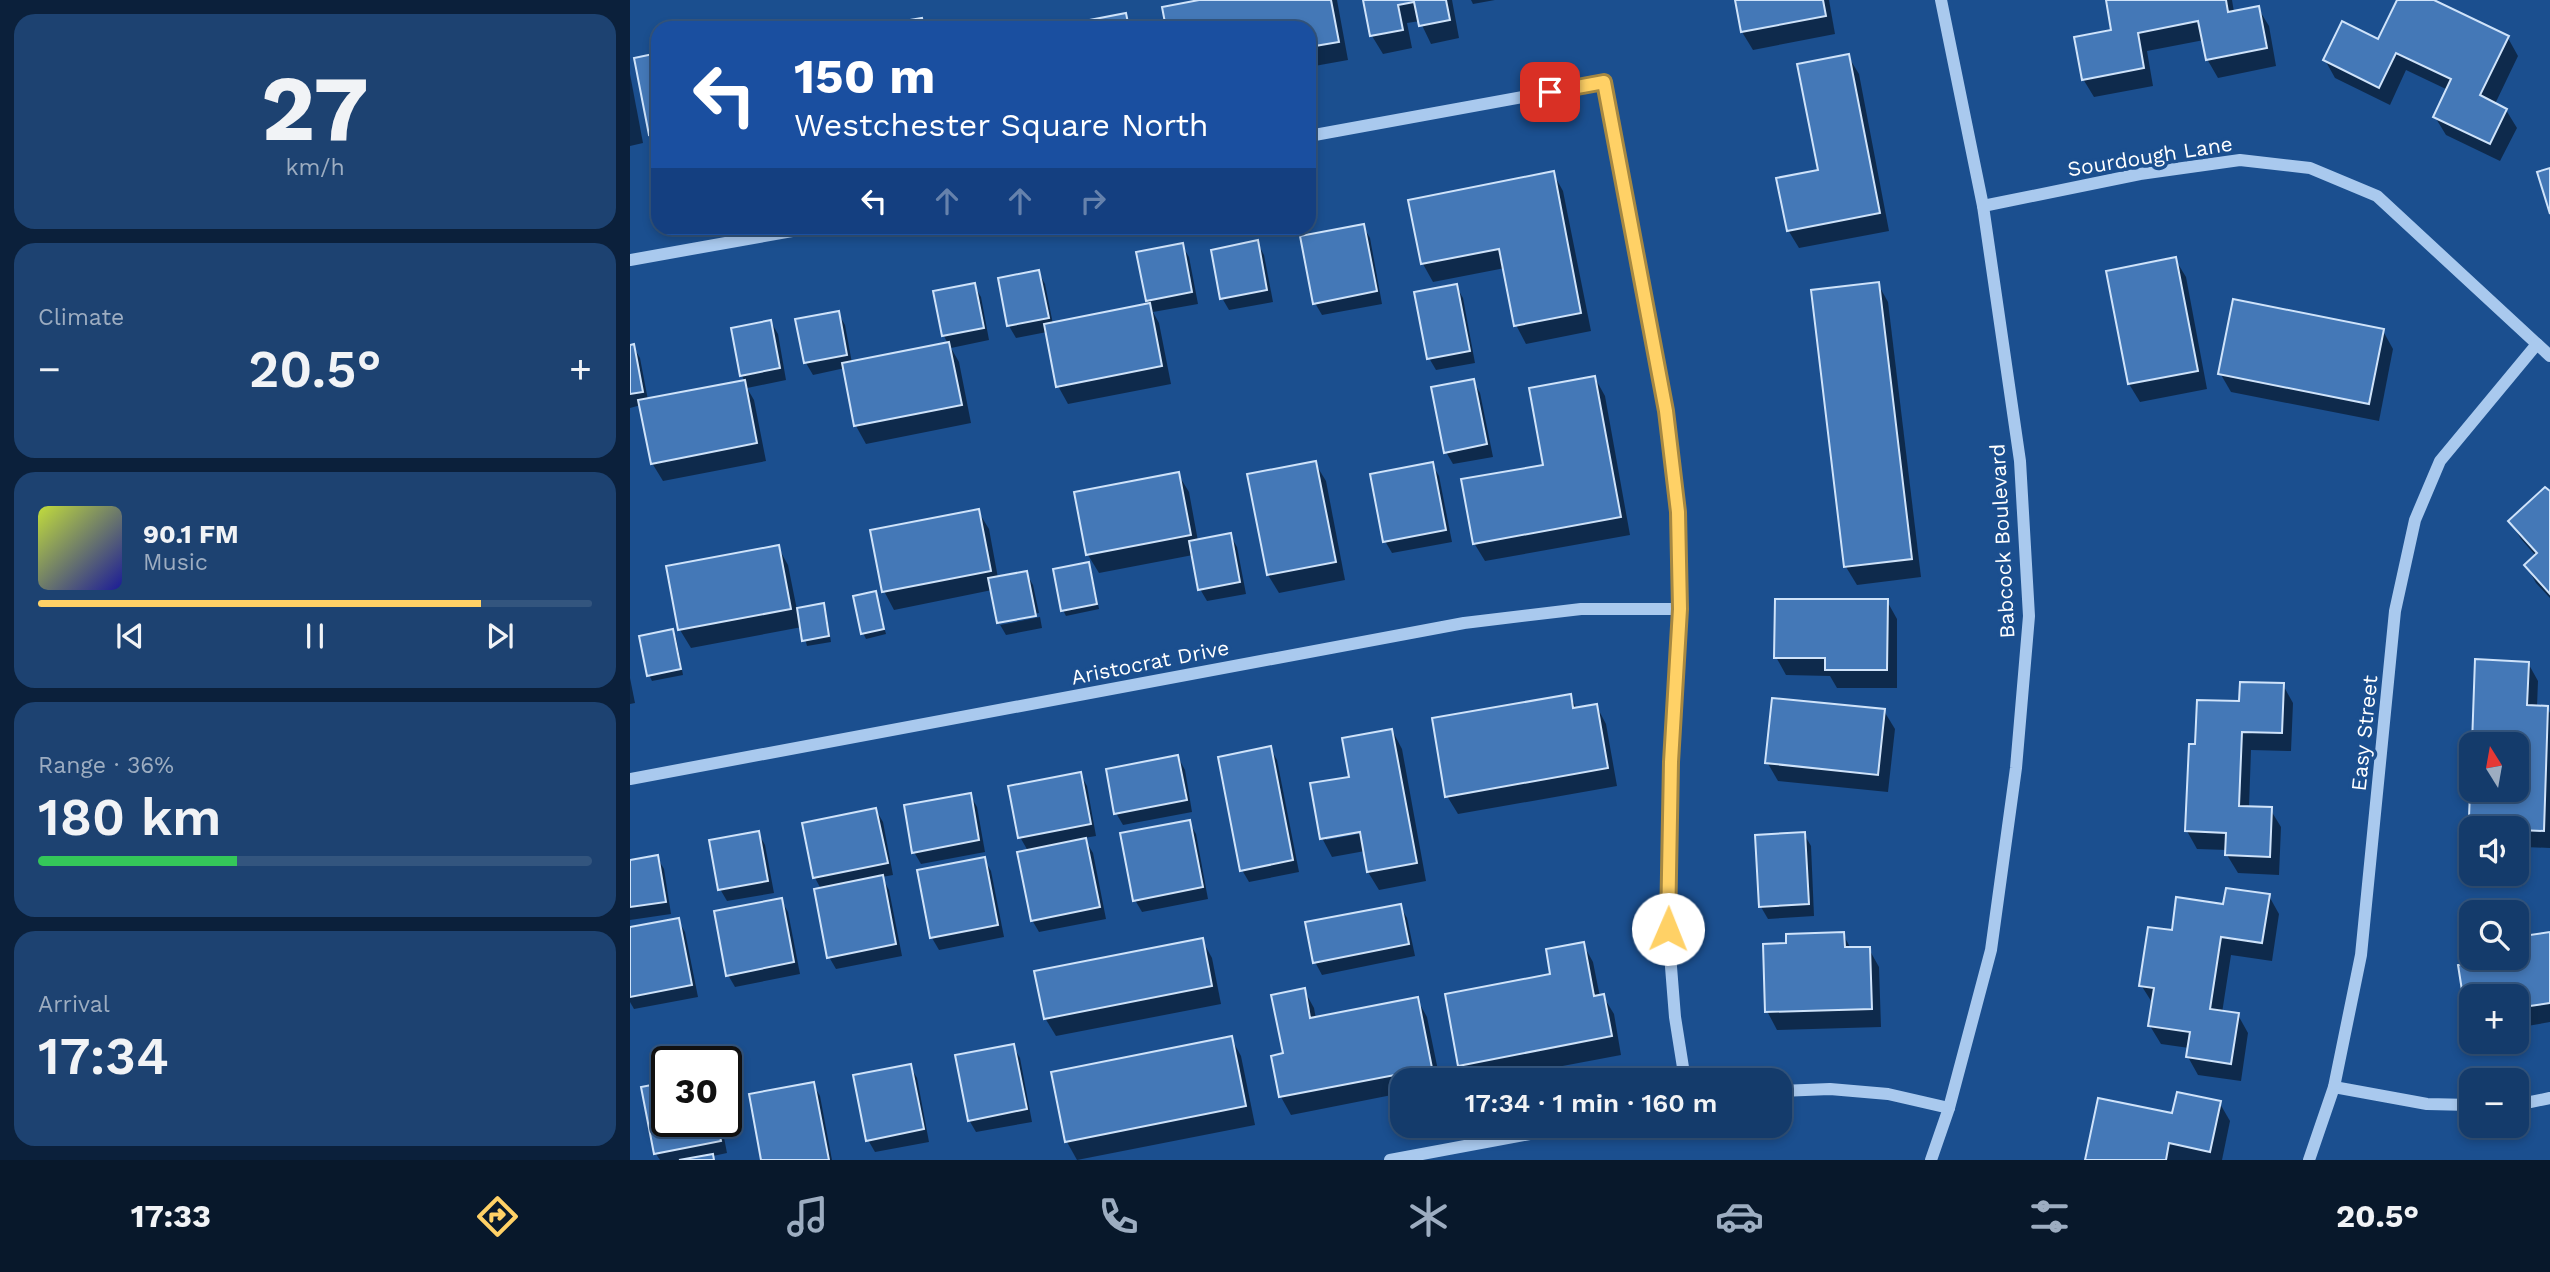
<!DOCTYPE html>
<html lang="en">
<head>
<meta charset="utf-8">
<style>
	body { margin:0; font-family:"Work Sans",sans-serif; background:#1d4271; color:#f1f3f6; height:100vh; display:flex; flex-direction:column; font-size:26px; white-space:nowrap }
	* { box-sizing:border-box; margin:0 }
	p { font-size:23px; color:#9dadc1 }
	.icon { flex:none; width:38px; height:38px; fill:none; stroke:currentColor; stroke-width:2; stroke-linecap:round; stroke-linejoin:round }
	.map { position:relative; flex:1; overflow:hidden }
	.side { display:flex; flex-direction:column; gap:14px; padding:14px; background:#0b203b; width:630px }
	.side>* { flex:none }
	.hud { position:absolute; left:21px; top:21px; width:665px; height:214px; border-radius:21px; box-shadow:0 4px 10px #0003,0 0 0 2px #33557e; background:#1a4fa0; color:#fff; overflow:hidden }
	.needle { width:46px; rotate:349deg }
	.tools { position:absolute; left:1829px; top:732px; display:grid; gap:14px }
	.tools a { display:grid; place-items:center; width:70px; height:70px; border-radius:14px; background:#143b6b; box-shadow:0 4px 10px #0003,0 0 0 2px #33557e; font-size:35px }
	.speed { position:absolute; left:21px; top:1046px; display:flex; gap:14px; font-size:35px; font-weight:700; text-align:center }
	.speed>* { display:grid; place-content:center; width:91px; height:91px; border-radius:50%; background:#143b6b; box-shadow:0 4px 10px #0003,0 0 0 2px #33557e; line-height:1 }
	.speed .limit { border:4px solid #111; border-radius:10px; background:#fff; color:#111 }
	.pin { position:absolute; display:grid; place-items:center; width:60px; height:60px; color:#fff; margin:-30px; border-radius:14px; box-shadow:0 4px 10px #0006 }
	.me { position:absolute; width:77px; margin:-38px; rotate:1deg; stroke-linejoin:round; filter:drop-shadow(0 0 5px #0008) }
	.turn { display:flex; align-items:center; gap:24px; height:147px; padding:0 28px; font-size:32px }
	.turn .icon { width:91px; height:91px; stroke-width:2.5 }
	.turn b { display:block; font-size:49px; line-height:60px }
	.lanes { display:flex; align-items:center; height:66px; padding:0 28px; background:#0003; justify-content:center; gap:35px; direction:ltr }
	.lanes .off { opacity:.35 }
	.big { font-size:52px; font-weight:600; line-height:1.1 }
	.side .widget { flex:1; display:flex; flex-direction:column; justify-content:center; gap:10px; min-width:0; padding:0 24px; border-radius:21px; background:#1d4271 }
	.side .dial { align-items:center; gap:0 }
	.dial b { font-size:91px; line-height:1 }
	.song { display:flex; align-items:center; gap:21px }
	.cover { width:84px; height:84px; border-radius:10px; background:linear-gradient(135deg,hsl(70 70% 55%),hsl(240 70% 35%)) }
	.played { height:7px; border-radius:4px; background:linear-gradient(90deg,#ffd166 80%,#33557e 80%) }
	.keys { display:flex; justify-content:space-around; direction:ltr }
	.heat { display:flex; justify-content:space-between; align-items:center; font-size:38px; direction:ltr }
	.charge { height:10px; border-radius:5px; background:linear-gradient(90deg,#34c759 36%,#33557e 0) }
	.trip { position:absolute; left:760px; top:1068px; width:402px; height:70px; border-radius:21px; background:#143b6b; box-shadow:0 4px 10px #0003,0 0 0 2px #33557e; font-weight:600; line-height:70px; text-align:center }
	.tab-bar { display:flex; height:112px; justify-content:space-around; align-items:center; background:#08182b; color:#9dadc1 }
	.tab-bar .icon { width:49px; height:49px }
	.tab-bar .on { color:#ffd166 }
	.tab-bar b { font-size:32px; color:#f1f3f6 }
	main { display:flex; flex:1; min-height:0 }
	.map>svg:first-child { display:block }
	.shadow { fill:#0007; fill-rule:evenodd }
	.building { fill:#4478b7; stroke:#cfe3fa; stroke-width:2 }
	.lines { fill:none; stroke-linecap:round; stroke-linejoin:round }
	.minor { stroke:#a9c9ee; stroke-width:12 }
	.route-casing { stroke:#a68842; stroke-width:18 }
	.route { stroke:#ffd166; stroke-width:12 }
	.labels { text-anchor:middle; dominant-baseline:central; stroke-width:7; stroke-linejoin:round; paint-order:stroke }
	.street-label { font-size:21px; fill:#fff; stroke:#1b4f8f }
</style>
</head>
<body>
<main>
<section class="side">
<div class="widget dial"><b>27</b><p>km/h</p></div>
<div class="widget"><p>Climate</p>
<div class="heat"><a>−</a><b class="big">20.5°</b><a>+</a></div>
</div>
<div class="widget">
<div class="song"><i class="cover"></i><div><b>90.1 FM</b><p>Music</p></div></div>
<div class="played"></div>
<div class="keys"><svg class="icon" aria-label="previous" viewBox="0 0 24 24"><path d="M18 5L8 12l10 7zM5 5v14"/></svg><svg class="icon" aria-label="pause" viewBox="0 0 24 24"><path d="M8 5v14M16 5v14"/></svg><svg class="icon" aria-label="next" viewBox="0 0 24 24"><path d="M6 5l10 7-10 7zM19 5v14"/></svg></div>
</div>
<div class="widget"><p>Range · 36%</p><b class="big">180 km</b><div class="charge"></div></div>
<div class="widget"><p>Arrival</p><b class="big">17:34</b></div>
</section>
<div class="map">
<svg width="1920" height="1160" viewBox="0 0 1920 1160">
	<rect width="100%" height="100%" fill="#1b4f8f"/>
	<g class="shadow">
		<path d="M579,0h128l11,60 -39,7v-39h-142z"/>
		<path d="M735,0h87l7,38 -28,6 -11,-23 -13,2 5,25 -29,6 -11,-18z"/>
		<path d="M841,0h24l-22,4z"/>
		<path d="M1106,0h93l6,34 -82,16 -11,-18z"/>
		<path d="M1477,0h125l2,12 24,-4 11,18 7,40 -58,12 -11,-19 -3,-19 -57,11 6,35 -59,11 -11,-18 30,-48z"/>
		<path d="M1769,0h30l79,38 10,18 -23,48 11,6 11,18 -17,33 -54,-26 -11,-18 13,-27 -42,-20 -16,35 -55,-27 -10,-18 54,-18z"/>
		<path d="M28,55v91l-7,-12z"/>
		<path d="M1218,56l11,18 30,157 -90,17 -11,-18 32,-59z"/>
		<path d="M0,74l13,69 -13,3z"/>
		<path d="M923,173l10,18 28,140 -65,13 -10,-19 -11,-57 -72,14 -10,-18z"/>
		<path d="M733,226l7,12 12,66 -60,11 -7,-12z"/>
		<path d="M627,242l7,13 9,47 -44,8 -7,-12z"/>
		<path d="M552,245l7,12 9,47 -45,8 6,11 12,61 -103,20 -10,-18 -11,-54 -31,6 -7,-12 29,-55 7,13 8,40 97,-19 -3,-5z"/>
		<path d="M1545,259l11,18 21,112 -67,13 -11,-18z"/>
		<path d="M1248,284l10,18 33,275 -64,8 -11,-18z"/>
		<path d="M344,285l7,12 8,43 -38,8 8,14 12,61 -105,21 -10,-18 -11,-58 -32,7 -7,-12 32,-50 7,12 7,38 96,-19 -4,-8 -9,-43z"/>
		<path d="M826,286l7,12 12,65 -39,7 -7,-12z"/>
		<path d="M141,322l7,12 8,46 -39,8 7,12 12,61 -103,20 -11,-18 -11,-58 -11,3v-62h3l7,12 8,42 97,-18 -3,-6z"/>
		<path d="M1753,331l10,18 -14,72 -148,-29 -11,-19z"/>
		<path d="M965,378l10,18 25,139 -145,26 -11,-18 71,-77z"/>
		<path d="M843,381l7,12 13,64 -40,7 -7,-12z"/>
		<path d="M685,463l11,18 19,99 -66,13 -11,-18z"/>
		<path d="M802,464l7,12 13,66 -60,11 -7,-12z"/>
		<path d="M548,474l11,18 9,49 32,-6 7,12 9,47 -39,7 -7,-12 -7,-34 -94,18 -11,-18 -12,-62z"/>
		<path d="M1920,494v104l-14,-15 -10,-18 10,-9 -15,-17 -11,-18z"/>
		<path d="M348,511l11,18 9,49 28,-5 7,12 6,28 -39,8v4l40,-8 2,11 -36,7 -7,-12 -7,-33 -98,20 -10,-19z"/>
		<path d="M148,547l10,18 9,45 26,-5 3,6 5,31 -24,4 -5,-19 -111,21 -11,-18 -12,-63z"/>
		<path d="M458,564l3,6 8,39 -33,7 -3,-6z"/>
		<path d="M245,593l11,41 -20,5 -3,-6z"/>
		<path d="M1257,601l10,18v69h-60l-7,-12 -44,-1 -10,-18z"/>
		<path d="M42,631l4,6 7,38 -31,6 -3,-6z"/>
		<path d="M1898,663l10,18 -1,26 10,1 3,5v135l-26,-1 -1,39 -43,-2 -7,-11h43v-45h-45v41l-2,-3 3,-77h44v-45z"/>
		<path d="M0,678l5,25 -5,1z"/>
		<path d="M1653,685l10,18 -2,48 -40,-1 -2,58 21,1 11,18 -2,48 -41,-2 -11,-18v-5l-30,-1 -10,-18 10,-86 44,-42z"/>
		<path d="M940,696l7,13 19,-4 10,19 11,62 -159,28 -11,-18z"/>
		<path d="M1254,711l11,18 -7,63 -110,-11 -11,-19z"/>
		<path d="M762,730l10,19 24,132 -47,9 -11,-18 -3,-21 -33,6 -10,-19 29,-60zM738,829l1,3 -43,8v-4z"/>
		<path d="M640,748l7,12 22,112 -50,10 -7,-12z"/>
		<path d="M548,757l7,13 7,42 -69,13 -7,-12z"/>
		<path d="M450,774l7,12 9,50 -12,2 9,15 13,66 -67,13 -7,-12 -4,-69 -8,-14z"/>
		<path d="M340,795l7,12 8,45 -64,12 -7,-12z"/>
		<path d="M246,810l7,12 10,53 -11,2 7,13 13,66 -66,13 -7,-12 -8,-68 -6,-11z"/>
		<path d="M559,822l7,12 12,65 -66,13 -7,-12z"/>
		<path d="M128,833l7,12 9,48 -47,8 -7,-12z"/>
		<path d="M1174,834l7,12 3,70 -46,3 -7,-12z"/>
		<path d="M27,857l7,12 7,45 -41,6v-59z"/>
		<path d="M354,859l7,12 13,66 -65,13 -7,-12 -13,-66z"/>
		<path d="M1639,896l10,18 -7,47 -41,-6 -9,58 16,2 10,18 -7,48 -43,-6 -10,-18 1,-9 -28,-4 -11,-18 3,-22 -12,-19 32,-53 52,-26z"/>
		<path d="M151,900l7,12 12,62 -65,13 -7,-12z"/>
		<path d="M770,906l7,12 8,38 -93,19 -7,-13z"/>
		<path d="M48,920l7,12 13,65 -64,12 -4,-7v-73z"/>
		<path d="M1920,933v89l-34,6v-32h-45v25l-3,-5 -8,-49 56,-10z"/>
		<path d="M1213,934l8,15h18l10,18 2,60 -104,3 -10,-19 21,-66z"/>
		<path d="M572,940l10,18 9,46 -165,32 -11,-18z"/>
		<path d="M953,944l10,18 7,35 3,-1 11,18 7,41 -132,25h-20l-9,-15z"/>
		<path d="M674,990l10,18 2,11 101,-20 10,18 13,63h-38v13l-111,22 -10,-18 -8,-40 12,-2z"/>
		<path d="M601,1038l10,18 14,69 -178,35 -10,-18z"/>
		<path d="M383,1046l7,12 12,64 -56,10 -7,-12z"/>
		<path d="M280,1066l7,12 12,64 -54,10 -7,-12z"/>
		<path d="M183,1084l7,12 12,64h-69z"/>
		<path d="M13,1089l24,33h54l6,31 -14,3 2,4h-55l-4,-6z"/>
		<path d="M1589,1102l11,19 -8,39h-135l87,-44z"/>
	</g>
	<g class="building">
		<path d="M569,0h132l8,42 -30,5v-19h-143l-4,-21z"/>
		<path d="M733,0h83l4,20 -31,6 -5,-24 -16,3 5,25 -33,6z"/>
		<path d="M1105,0h88l3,16 -85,16z"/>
		<path d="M1476,0h120l2,12 31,-6 8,42 -61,12 -8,-39 -60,12 6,35 -62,12 -8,-43 37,-7z"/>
		<path d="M1767,0h37l75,36 -29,59 27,14 -17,35 -57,-27 18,-38 -55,-26 -17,35 -56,-28 19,-39 36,18z"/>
		<path d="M496,13l3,15h-81z"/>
		<path d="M292,18l2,10h-60z"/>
		<path d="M28,53v80l-9,2 -15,-77z"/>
		<path d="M1219,54l31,159 -93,18 -11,-53 42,-8 -21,-106z"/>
		<path d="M1920,168v46l-13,-42z"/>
		<path d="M924,171l27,142 -67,13 -15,-77 -78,15 -13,-64z"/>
		<path d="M734,224l13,67 -64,13 -13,-68z"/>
		<path d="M628,240l9,50 -47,9 -9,-49z"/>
		<path d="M553,243l9,49 -46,9 -10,-49z"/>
		<path d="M1546,257l22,114 -70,13 -22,-113z"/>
		<path d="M409,270l10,48 -42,8 -9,-48z"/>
		<path d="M1249,282l33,277 -68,8 -33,-277z"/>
		<path d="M345,283l9,45 -42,8 -9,-45z"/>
		<path d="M827,284l13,67 -43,8 -13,-67z"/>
		<path d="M1603,299l151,30 -15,75 -151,-30z"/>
		<path d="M520,303l12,63 -106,21 -12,-63z"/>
		<path d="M209,311l8,44 -43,8 -9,-44z"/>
		<path d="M141,320l9,48 -40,8 -9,-48z"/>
		<path d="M319,342l13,63 -108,21 -12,-63z"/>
		<path d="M4,344l9,48 -13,2v-49z"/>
		<path d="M965,376l26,141 -148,27 -12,-65 82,-14 -14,-77z"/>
		<path d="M844,379l13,65 -43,9 -13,-66z"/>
		<path d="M115,380l12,63 -106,21 -13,-64z"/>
		<path d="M686,461l20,101 -69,13 -20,-101z"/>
		<path d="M803,462l13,68 -63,12 -13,-68z"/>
		<path d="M549,472l12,63 -105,20 -12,-63z"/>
		<path d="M1915,487l5,4v103l-26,-29 13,-12 -29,-32z"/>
		<path d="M349,509l12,62 -109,21 -12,-62z"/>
		<path d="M601,533l9,49 -42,8 -9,-49z"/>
		<path d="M149,545l12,64 -113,21 -12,-64z"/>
		<path d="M459,562l8,42 -36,7 -8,-42z"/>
		<path d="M397,571l9,45 -39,7 -9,-45z"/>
		<path d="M246,591l8,38 -23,5 -8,-38z"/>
		<path d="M1145,599h113l-1,71h-62v-12h-51z"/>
		<path d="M194,603l5,33 -27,5 -5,-33z"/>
		<path d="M43,629l8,40 -34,7 -8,-40z"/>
		<path d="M1845,659l54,3 -2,43 21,1 -4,125 -73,-3v39l-4,-1 4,-98v21h45v-45h-44z"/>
		<path d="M1610,682l44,1 -2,50 -40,-1 -3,74 33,1 -2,50 -45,-2 1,-22 -41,-2 4,-87h6l2,-44 42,1z"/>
		<path d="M941,694l2,14 24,-4 11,64 -163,29 -13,-79z"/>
		<path d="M1142,698l113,11 -7,66 -113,-12z"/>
		<path d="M762,729l25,134 -50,9 -7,-40 -40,7 -10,-56 39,-6 -7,-39z"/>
		<path d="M641,746l22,114 -53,11 -22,-114z"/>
		<path d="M548,755l9,45 -73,14 -8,-45z"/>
		<path d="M451,772l10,52 -73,14 -10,-52z"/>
		<path d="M341,793l8,47 -67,13 -8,-48z"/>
		<path d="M246,808l12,55 -75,15 -11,-55z"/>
		<path d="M560,820l13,67 -70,14 -13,-68z"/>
		<path d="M129,831l9,50 -50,9 -9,-50z"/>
		<path d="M1175,832l4,72 -50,3 -4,-72z"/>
		<path d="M456,838l14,69 -69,14 -14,-69z"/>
		<path d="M28,855l8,47 -36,5v-47z"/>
		<path d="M355,857l13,68 -68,13 -13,-68z"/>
		<path d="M253,875l13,69 -69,14 -13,-69z"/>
		<path d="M1596,888l44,6 -8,49 -41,-6 -11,72 29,4 -8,51 -45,-7 4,-25 -42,-6 6,-38 -15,-2 9,-59 24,3 4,-33 47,7z"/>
		<path d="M152,898l12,64 -68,14 -12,-65z"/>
		<path d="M771,904l8,40 -96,19 -8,-41z"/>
		<path d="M49,918l13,67 -62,12v-70z"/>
		<path d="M1214,932l1,15h25l2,62 -107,3 -2,-68 23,-1v-9z"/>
		<path d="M1920,932v71l-34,5v-12h-45v19l-5,1 -8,-51 42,-6v-2h16v-20z"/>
		<path d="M573,938l9,48 -168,33 -10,-48z"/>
		<path d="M954,942l10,54 10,-2 8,42 -154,30 -13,-72 105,-20 -4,-25z"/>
		<path d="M675,988l5,30 108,-21 14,71 -153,29 -8,-41 12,-3 -12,-58z"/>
		<path d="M602,1036l14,70 -181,36 -14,-70z"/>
		<path d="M384,1044l13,65 -59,12 -13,-66z"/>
		<path d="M281,1064l13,65 -58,12 -13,-66z"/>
		<path d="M37,1082v40h50l4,19 -67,13 -13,-67z"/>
		<path d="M184,1082l15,78h-68l-12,-66z"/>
		<path d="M1547,1092l44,9 -11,51 -41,-9 -3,17h-81l13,-62 74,15z"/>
		<path d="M83,1154l1,6h-35z"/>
	</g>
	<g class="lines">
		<g class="minor">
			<path d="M679,136l295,-54 62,329 12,101 2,97 -9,153 -3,167 7,88 10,63"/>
			<path d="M1353,206l157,-32 100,-14 70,8 67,28 173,160"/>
			<path d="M0,260l179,-32"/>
			<path d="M0,779l834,-156 117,-14h99"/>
			<path d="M1704,1087l93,17 44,1"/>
			<path d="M1150,1091l50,-2 58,5 61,14"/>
			<path d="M1886,1105l34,-7"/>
			<path d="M760,1160l188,-35"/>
			<path d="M1301,1160l18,-52 42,-158 25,-182 13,-152 -9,-155 -37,-255 -42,-206"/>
			<path d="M1679,1160l25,-73 27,-132 34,-344 20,-91 25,-59 97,-117"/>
		</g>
	</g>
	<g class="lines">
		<defs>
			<path id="route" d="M920,92l54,-10 62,329 12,101 2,97 -9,153 -3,167"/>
		</defs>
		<use href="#route" class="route-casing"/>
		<use href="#route" class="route"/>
	</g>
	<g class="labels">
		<g class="street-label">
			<text transform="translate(1520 156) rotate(-9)">Sourdough Lane</text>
			<text transform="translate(1372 541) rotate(-93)">Babcock Boulevard</text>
			<text transform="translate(520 662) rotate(-11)">Aristocrat Drive</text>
			<text transform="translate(1734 733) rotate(-84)">Easy Street</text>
		</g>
	</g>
</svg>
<div class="tools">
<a><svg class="needle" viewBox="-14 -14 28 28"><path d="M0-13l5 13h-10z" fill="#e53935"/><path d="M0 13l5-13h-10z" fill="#9dadc1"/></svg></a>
<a><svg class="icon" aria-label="sound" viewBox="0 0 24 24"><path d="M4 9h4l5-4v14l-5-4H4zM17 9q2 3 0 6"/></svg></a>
<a><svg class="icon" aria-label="search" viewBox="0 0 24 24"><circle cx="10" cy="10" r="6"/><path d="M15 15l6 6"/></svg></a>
<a>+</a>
<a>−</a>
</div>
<div class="speed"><div class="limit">30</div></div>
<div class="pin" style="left:920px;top:92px;background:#d93025"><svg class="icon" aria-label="arrive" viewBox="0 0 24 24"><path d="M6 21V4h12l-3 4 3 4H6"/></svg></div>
<svg class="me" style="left:1038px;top:929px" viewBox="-20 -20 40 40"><circle r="19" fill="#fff"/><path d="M0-13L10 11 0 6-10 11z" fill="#ffd166"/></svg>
<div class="trip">17:34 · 1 min · 160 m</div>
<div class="hud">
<div class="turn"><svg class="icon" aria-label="left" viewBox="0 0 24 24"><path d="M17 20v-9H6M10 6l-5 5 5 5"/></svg><div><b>150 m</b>Westchester Square North</div></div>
<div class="lanes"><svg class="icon" aria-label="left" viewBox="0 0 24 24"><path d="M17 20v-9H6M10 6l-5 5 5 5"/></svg><svg class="icon off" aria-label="ahead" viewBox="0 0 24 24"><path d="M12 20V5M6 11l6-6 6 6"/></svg><svg class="icon off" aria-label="ahead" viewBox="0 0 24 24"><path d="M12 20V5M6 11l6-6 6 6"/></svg><svg class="icon off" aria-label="right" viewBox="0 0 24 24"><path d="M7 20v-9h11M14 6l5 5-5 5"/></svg></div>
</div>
</div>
</main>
<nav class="tab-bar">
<b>17:33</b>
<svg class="icon on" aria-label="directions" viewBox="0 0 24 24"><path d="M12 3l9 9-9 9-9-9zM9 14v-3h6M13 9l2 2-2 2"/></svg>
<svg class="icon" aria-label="music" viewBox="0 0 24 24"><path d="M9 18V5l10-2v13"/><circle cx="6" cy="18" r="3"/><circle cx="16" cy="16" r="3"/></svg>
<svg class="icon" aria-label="phone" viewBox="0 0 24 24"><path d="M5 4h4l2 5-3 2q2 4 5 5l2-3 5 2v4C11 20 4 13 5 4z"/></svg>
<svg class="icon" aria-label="climate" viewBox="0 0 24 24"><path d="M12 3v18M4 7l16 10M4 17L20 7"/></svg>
<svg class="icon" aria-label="car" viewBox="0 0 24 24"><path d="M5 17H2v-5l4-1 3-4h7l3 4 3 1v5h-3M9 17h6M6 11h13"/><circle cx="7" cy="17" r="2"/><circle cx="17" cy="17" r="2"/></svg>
<svg class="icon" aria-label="filters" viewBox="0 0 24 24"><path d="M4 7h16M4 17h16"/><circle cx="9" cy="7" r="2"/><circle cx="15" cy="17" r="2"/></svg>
<b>20.5°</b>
</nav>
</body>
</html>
